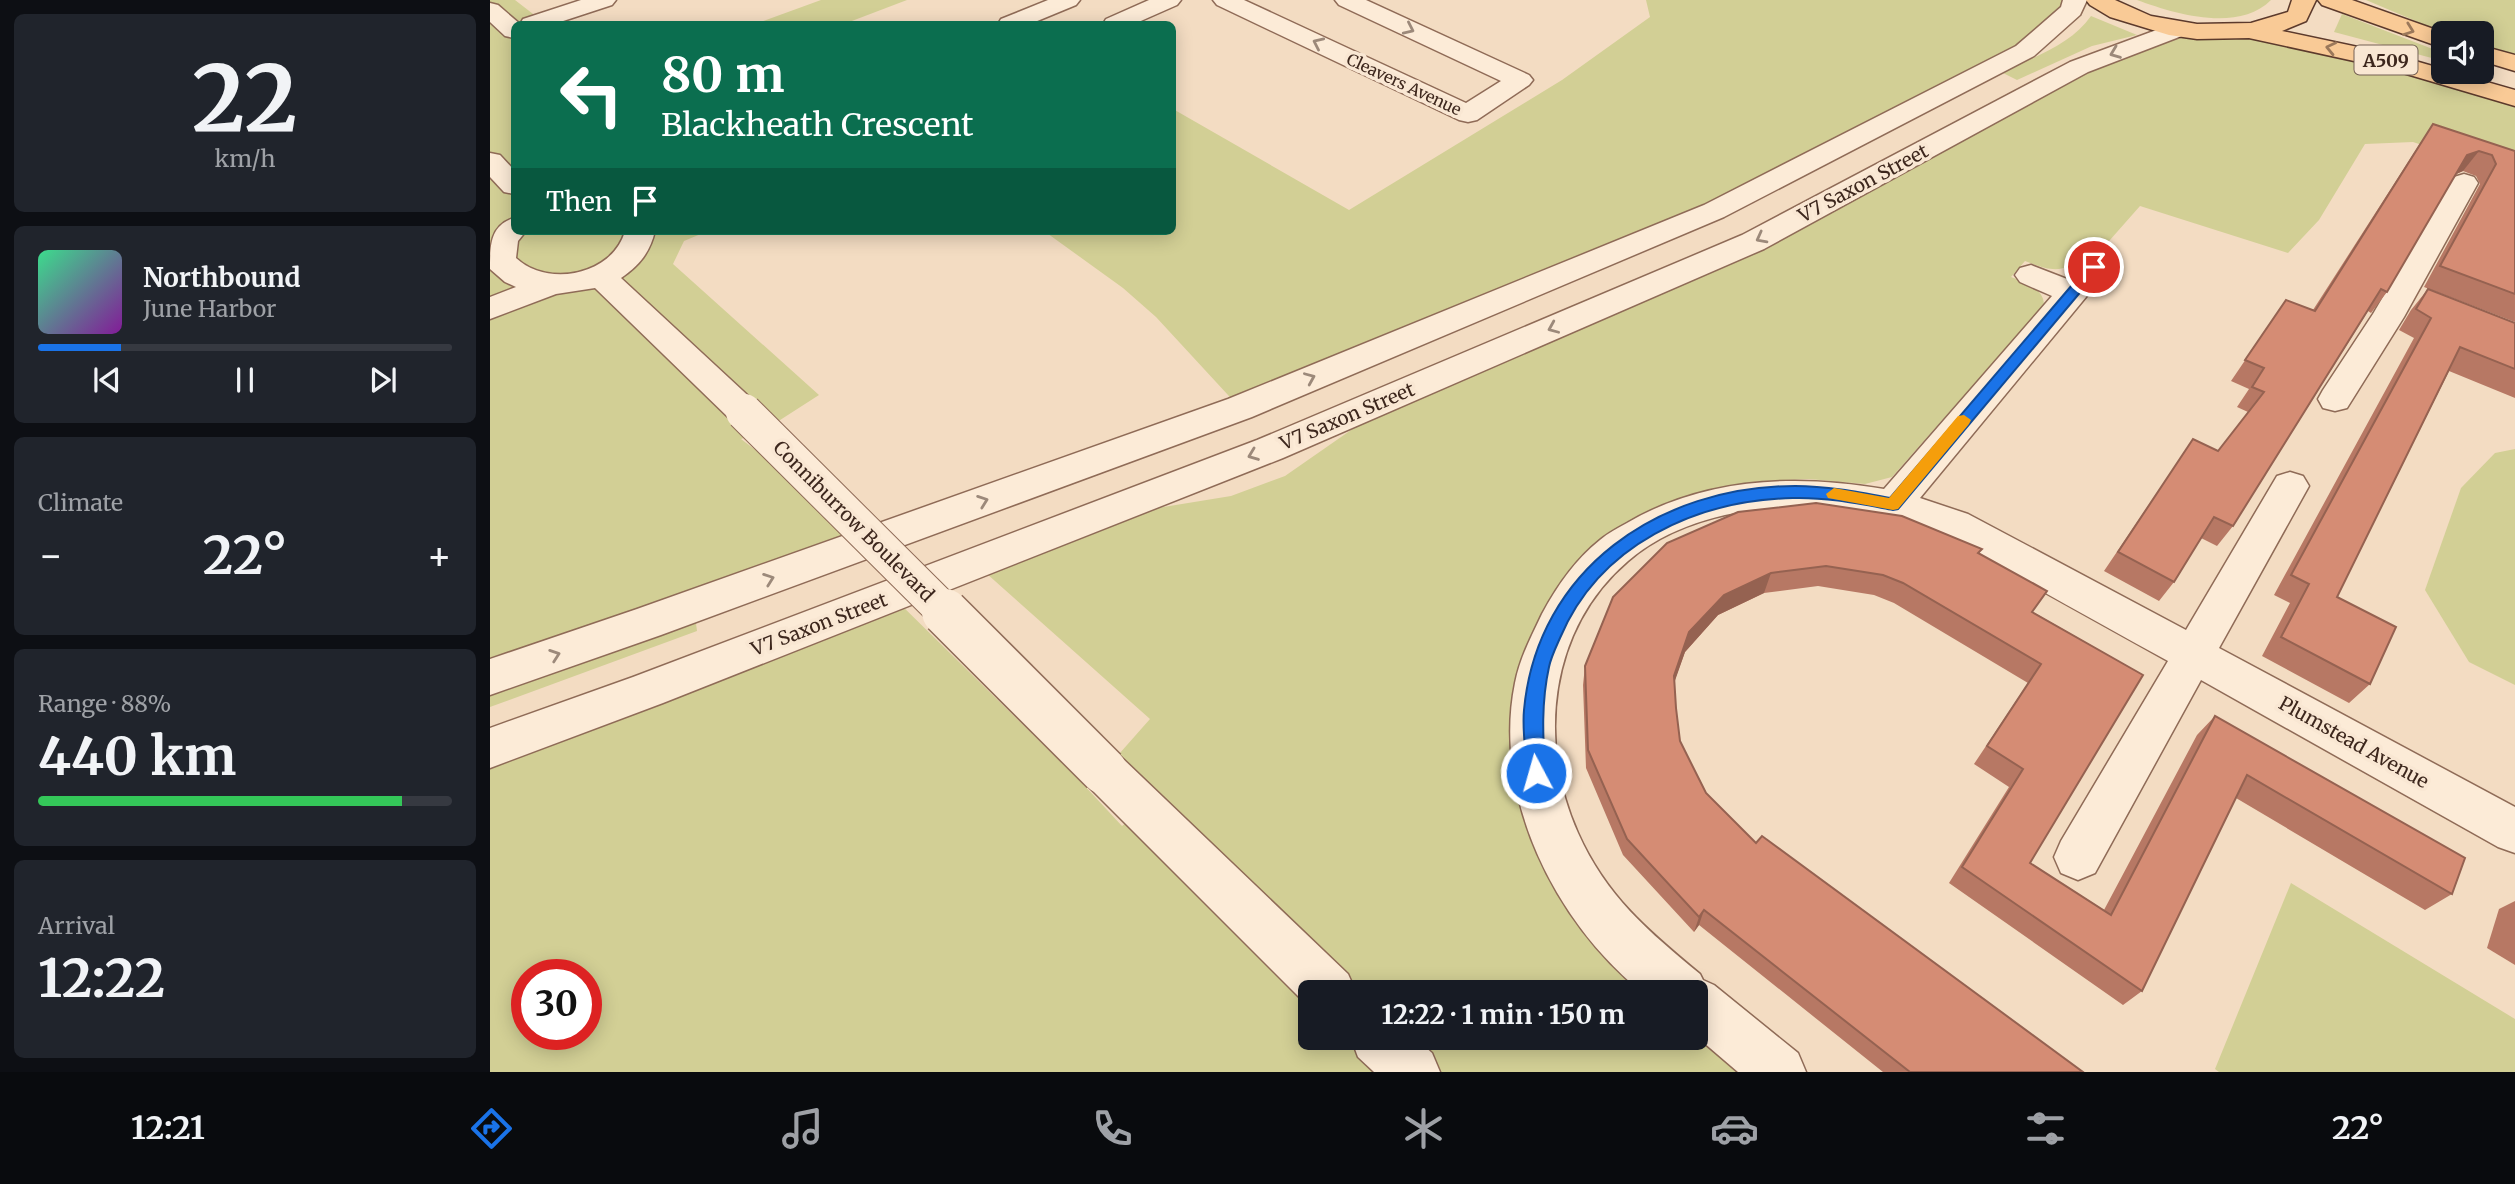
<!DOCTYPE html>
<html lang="en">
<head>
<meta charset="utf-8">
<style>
	body { margin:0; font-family:Merriweather,serif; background:#20242c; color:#f1f3f6; height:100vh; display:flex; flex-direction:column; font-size:26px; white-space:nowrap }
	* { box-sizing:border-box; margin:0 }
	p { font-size:23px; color:#9ea1a6 }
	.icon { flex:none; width:38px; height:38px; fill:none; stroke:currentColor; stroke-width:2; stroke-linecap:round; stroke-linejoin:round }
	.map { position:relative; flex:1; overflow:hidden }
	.drawer { display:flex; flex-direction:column; gap:14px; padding:14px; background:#0d0f14; width:490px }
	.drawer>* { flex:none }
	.top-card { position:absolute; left:21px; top:21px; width:665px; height:214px; border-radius:10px; box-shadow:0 4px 18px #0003; background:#0b6e4f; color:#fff; overflow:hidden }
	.tools { position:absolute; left:1941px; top:21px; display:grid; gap:14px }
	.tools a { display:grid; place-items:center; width:63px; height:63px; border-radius:10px; background:#171b24; box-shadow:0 4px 18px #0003; font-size:35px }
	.speed { position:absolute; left:21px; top:959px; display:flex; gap:14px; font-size:35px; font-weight:700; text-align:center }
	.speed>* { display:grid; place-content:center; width:91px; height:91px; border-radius:50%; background:#171b24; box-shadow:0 4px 18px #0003; line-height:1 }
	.speed .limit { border:10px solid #d22; background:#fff; color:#111 }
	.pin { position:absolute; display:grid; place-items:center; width:60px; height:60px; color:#fff; margin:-30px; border:4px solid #fff; border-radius:50%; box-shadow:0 2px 7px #0007 }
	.me { position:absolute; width:77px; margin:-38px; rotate:354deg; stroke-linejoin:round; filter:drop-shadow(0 0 5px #0008) }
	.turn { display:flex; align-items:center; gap:24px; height:147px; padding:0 35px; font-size:32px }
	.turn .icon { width:91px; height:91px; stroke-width:2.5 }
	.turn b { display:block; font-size:49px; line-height:60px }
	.then { display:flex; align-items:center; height:66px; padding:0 35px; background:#0003; gap:14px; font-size:26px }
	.big { font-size:52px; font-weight:700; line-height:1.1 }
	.drawer .card { flex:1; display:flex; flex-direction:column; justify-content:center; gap:10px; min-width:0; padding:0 24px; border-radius:10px; background:#20242c }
	.drawer .dial { align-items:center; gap:0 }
	.dial b { font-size:91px; line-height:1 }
	.song { display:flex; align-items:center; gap:21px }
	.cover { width:84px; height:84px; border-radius:10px; background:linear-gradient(135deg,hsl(150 70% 55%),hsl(290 70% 35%)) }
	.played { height:7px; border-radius:4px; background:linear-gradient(90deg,#1a73e8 20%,#363941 20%) }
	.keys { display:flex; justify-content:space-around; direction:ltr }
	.heat { display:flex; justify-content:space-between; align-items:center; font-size:38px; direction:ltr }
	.charge { height:10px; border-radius:5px; background:linear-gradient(90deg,#34c759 88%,#363941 0) }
	.trip { position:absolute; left:808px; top:980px; width:410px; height:70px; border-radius:10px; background:#171b24; box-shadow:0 4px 18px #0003; font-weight:700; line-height:70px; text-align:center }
	.dock { display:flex; height:112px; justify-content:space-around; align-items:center; background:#090b0e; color:#9ea1a6 }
	.dock .icon { width:49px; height:49px }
	.dock .current { color:#1a73e8 }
	.dock b { font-size:32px; color:#f1f3f6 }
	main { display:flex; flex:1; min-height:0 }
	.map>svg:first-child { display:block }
	.green { fill:#d2cf95; fill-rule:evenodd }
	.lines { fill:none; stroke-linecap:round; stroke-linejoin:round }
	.minor-casing { stroke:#8f6b57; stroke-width:3 }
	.major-casing { stroke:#5c3a2c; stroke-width:3 }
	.minor { fill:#fcebd7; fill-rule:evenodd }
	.major { fill:#f9ca96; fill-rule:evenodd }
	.minor-bridge-far1-casing { stroke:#8f6b57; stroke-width:38; stroke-linecap:butt }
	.minor-bridge-casing { stroke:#8f6b57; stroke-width:49; stroke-linecap:butt }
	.minor-bridge-far1 { stroke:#fcebd7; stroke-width:36 }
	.minor-bridge { stroke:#fcebd7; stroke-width:46 }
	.wall { fill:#b77864 }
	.shaded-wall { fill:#956251 }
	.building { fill:#d58c74; stroke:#956251; stroke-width:2 }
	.oneway { stroke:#9c897a }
	.oneway2 { stroke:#9b785a }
	.route { fill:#1a73e8; stroke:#114b97; stroke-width:2 }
	.slow { fill:#f59e0b }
	.labels { text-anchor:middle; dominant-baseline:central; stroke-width:7; stroke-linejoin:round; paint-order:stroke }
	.far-street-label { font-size:16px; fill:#3d271d; stroke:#f9e7d3 }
	.shield { fill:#f9e7d3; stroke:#756154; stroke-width:2 }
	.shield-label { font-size:18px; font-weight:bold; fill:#3d271d }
	.street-label { font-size:19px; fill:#3d271d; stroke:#f9e7d3 }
</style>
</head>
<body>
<main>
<section class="drawer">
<div class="card dial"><b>22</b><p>km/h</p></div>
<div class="card">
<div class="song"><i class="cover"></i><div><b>Northbound</b><p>June Harbor</p></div></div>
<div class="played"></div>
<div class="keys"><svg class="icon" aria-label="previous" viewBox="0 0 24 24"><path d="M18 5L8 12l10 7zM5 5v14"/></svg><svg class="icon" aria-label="pause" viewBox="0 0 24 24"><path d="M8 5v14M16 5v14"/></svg><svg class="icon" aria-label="next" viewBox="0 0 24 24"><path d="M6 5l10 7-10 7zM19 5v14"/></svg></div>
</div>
<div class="card"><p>Climate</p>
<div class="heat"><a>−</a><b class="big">22°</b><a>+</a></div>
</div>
<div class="card"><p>Range · 88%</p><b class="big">440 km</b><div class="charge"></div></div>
<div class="card"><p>Arrival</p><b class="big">12:22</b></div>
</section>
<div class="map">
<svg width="2025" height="1072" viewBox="0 0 2025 1072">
	<rect width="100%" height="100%" fill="#f3dcc2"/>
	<g class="green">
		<path d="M0,0h25l31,24h-32v207h194l-24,10 -11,23 146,131 -56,36 -22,8 130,99 -381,135z"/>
		<path d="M331,0h86l-63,24h-89z"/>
		<path d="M1156,0h429l-50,51 -219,113 -566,244 -84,-91 -33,-29 -79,-57h128l1,-122 176,101 213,-130 88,-63z"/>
		<path d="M1647,0h134c-33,33 -96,14 -134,0z"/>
		<path d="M1876,0h149v55l-33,-10v-12h-38z"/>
		<path d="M1852,14l101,39v8l-109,-29z"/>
		<path d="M1601,16l46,19 -45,11 -75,34 -16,-8c31,-14 70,-27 90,-56z"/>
		<path d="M1688,29l76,3 261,66v78l-102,-34 -48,2 -46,76 -31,33 -148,-47 -38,43 -10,-4c-24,27 -33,30 -67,16l-14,16c14,6 33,11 33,28l-152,172 -27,7 -56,-5 -48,2 -45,7 -44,14 -20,9 -86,67 -14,17 -21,40 -15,44 -5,49v26l8,45 8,23 81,135 37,35h-334v46h385v-3l44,37h-1250v-327l401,-150 191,188 40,43 21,-17 -39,-38 46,-52 -173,-154 113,-46 141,-23 54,-20 125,-87 343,-147 295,-159zM37,975h59v59h-59z"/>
		<path d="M2025,449v236l-46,-23 -44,-72 36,-102 34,-35z"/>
		<path d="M205,616l2,15 -207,76v-16z"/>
		<path d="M1801,883l224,136v53h-296l-4,-3z"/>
	</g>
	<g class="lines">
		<defs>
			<g id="minor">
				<path d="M91,0h35l-4,5 -58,19h-40v14l-9,-2 -15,-14v-19l8,2 22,19 3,-5z"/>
				<path d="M558,0h32l-4,5 -46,19h-32l3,-5z"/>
				<path d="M659,0h32l-4,5 -43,19h-31l3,-5z"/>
				<path d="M723,0h31l222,103 35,-22 -162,-76 -4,-5h31l163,75 4,5 -4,5 -52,35 -9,2 -9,-2 -242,-115z"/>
				<path d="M1573,0h24l-7,15 -46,41 -310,161 -472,200 -591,218 -171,60v-36l147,-50 591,-210 476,-194 312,-159 45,-39z"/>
				<path d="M1688,22l9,2 3,5 -3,5 -99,38 -324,177 -481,209 -620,245 -173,65v-40l143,-51 624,-237 485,-205 328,-173z"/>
				<path d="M0,153l10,2 14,15v24l-10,-2 -14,-15z"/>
				<path d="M1974,174l10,3 4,6 -74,134 -57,91 -12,3 -12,-3 -5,-9 5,-9 50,-76 77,-131 4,-6z"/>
				<path d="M24,218v13h12l-8,10 -2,17c32,30 97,17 109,-27h30c-5,21 -15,34 -34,47l135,125 6,9 -6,9 -12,3 -12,-3 -137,-133 -39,6 -66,25v-22l26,-10 -11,-5 -15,-13c0,-23 0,-44 24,-51z"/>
				<path d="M1604,257l11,3 4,7 -4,7 -185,224 48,16 218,116 91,-154 13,-4 13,4 6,10 -90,162 296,159v46l-17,-6 -297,-167 -106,193 -17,7 -17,-7 -7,-16 7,-16 107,-180c-51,-28 -101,-56 -151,-84 -25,-14 -49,-31 -75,-43 -31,-13 -67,-19 -100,-24 -71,-9 -158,3 -214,51 -79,67 -91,181 -50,272 28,63 71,99 122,141l3,6 11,5 84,68 8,19h-68l-42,-36v-44h-54c-87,-70 -150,-196 -127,-309 5,-25 16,-46 27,-69 15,-28 33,-54 58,-74 8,-7 18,-12 27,-17 78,-46 170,-49 257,-34l168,-193 -32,-14 -5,-7 5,-7 11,-3 36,14 16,-19z"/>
				<path d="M614,750l16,6 228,218 8,18h-45v17l-223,-223 -7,-15 7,-15z"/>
				<path d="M861,1038h64l17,15 8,19h-66l-16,-15z"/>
			</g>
			<g id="major">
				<path d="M1596,0h29l36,16 46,8 54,-1 37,-11 4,-12h24l-10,21 -24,10 109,23 52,15v3h9l63,18v16l-129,-38 -137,-30 -52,1 -28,-4 -59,-18 -20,-12z"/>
				<path d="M1828,0h34l93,33 -2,15 -121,-43z"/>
				<path d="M1992,46l33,9v16l-33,-10z"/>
			</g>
		</defs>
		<use href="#minor" class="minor-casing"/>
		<use href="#major" class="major-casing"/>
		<use href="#minor" class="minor"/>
		<use href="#major" class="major"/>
		<defs>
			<path id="minor-bridge-far1" d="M254,412l203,202"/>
			<path id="minor-bridge" d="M455,612l159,159"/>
		</defs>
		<use href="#minor-bridge-far1" class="minor-bridge-far1-casing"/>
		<use href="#minor-bridge" class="minor-bridge-casing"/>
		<use href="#minor-bridge-far1" class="minor-bridge-far1"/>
		<use href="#minor-bridge" class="minor-bridge"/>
	</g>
	<g class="wall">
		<path d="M1943,124l82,27v171l-91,-35 56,-103 -4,-8 -13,-5 -7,3 -69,118 -16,21 -3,-2 -135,215 -16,20 -16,-8 -27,44 -15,19 -55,-30 75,-111 39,-9 30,-39 -11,-5 12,-18 -18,-8 55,-81 27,10 106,-165z"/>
		<path d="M1938,289l87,34v75l-66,-27 -112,226 33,87 -21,19 -87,-47 28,-53 -16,-8 140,-257 -15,-8 12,-20z"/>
		<path d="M1412,516l77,38 54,58 110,63 -113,188 74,47 93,-175 18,-19 237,178 -27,16 -189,-112 -94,193 -19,14 -174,-122 60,-96 -35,-23 54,-81 -134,-80 -20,-8 -56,-9 -54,7 -46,22 -33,37 -11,30 2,26 4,33 26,52 50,50 327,229h-200l-184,-147 -5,7 -71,-77 -37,-87 -3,-83 2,-19 28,-69z"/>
		<path d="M2025,901v64l-28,-17 12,-39z"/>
	</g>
	<g class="shaded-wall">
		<path d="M1989,151l-16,20 -11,5 15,-21z"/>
		<path d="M1281,573l-7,20 -46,22 -33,37 -15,43 4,-19 15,-44 35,-37z"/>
		<path d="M1214,910l-5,15 -5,7 5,-15z"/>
	</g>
	<g class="building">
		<path d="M1943,124l82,27v143l-75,-28 56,-102 -4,-9 -13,-4 -12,4 -80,137 -6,-3 -148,237 -19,-9 -40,65 -56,-30 75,-113 25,12 46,-59 -12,-5 12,-19 -19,-8 41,-60 29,11z"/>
		<path d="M1938,289l87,34v46l-55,-22 -123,250 59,30 -26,57 -89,-47 28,-53 -18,-9 140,-257 -15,-9z"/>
		<path d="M1326,503l86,13 80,33 -4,4 69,38 -15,21 111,63 -113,188 81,52 104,-199 250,142 -13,36 -205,-119 -105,216 -180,-124 61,-98 -36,-23 54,-82 -138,-81 -20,-8 -57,-9 -55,7 -47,22 -35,37 -15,44 2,32 4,33 26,52 50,50 6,-7 321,236h-173l-206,-162 -5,7 -72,-78 -39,-89 -3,-84 28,-69 54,-54 71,-31z"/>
	</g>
	<defs><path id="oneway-chevron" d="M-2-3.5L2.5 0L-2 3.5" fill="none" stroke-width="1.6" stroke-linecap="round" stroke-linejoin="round" transform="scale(1.75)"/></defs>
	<g class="oneway">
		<use href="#oneway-chevron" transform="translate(919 29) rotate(25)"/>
		<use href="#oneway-chevron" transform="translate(828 43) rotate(-155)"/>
		<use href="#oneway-chevron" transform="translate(1625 53) rotate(159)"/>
		<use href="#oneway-chevron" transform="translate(1271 238) rotate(152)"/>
		<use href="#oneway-chevron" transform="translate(1063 328) rotate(157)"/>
		<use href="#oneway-chevron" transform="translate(820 378) rotate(-23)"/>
		<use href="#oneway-chevron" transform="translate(763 455) rotate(159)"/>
		<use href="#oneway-chevron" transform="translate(493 501) rotate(-20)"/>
		<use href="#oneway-chevron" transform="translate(279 579) rotate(-20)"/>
		<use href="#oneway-chevron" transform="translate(65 655) rotate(-19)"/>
	</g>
	<g class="oneway2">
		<use href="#oneway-chevron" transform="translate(1919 30) rotate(20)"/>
		<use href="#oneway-chevron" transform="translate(1841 48) rotate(-167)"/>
	</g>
	<path class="route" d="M1604,263l6,4 -1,3 -201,239 -5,1c-33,-6 -66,-13 -100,-12 -97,2 -194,47 -233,140 -4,9 -9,19 -11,29 -8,36 -6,70 -4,106l-2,6 -7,3 -7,-3 -2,-6c-1,-20 -5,-43 -3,-63 13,-141 136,-224 271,-224 32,0 63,6 95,12l200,-234z"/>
	<path class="slow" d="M1474,415l7,5 -2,4 -71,85 -5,1 -65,-12 -2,-4 8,-6 55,10 69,-82z"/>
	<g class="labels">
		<g class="far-street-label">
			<text transform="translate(914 84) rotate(25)">Cleavers Avenue</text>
		</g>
		<rect class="shield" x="1864.5" y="45.5" width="63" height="29" rx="5"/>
		<g class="shield-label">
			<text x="1896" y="60">A509</text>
		</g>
		<g class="street-label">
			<text transform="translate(1373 183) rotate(-28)">V7 Saxon Street</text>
			<text transform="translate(857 416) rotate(-23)">V7 Saxon Street</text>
			<text transform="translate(364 521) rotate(45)">Conniburrow Boulevard</text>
			<text transform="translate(329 624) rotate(-21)">V7 Saxon Street</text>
			<text transform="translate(1864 742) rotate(29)">Plumstead Avenue</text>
		</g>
	</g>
</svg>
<div class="tools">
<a><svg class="icon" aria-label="sound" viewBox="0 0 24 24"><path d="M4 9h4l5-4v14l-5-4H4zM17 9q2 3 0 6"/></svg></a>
</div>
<div class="speed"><div class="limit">30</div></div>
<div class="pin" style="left:1604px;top:267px;background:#d93025"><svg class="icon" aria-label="arrive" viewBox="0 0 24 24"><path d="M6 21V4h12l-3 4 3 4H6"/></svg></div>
<svg class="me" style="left:1046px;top:773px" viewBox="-20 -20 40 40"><circle r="17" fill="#1a73e8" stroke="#fff" stroke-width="3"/><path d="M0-11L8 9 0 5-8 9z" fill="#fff"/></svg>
<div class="trip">12:22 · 1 min · 150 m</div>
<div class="top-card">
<div class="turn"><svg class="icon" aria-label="left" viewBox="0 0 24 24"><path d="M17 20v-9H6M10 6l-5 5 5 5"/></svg><div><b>80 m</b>Blackheath Crescent</div></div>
<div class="then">Then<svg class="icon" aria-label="arrive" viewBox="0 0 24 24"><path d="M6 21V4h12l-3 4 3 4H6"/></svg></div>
</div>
</div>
</main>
<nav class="dock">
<b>12:21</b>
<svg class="icon current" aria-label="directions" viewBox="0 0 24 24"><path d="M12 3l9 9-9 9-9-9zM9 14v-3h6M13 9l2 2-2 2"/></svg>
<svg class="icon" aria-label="music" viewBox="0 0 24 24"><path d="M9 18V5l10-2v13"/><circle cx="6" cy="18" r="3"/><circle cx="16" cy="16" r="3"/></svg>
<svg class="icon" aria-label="phone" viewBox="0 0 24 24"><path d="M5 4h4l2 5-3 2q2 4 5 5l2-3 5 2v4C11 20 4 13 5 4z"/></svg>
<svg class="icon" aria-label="climate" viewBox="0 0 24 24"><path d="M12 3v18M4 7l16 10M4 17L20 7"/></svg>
<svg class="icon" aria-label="car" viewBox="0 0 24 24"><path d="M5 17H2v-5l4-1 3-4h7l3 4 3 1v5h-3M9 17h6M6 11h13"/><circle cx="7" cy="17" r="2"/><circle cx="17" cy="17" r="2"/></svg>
<svg class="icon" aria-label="filters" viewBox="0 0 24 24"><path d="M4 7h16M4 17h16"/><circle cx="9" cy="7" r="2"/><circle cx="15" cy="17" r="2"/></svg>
<b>22°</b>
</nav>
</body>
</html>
